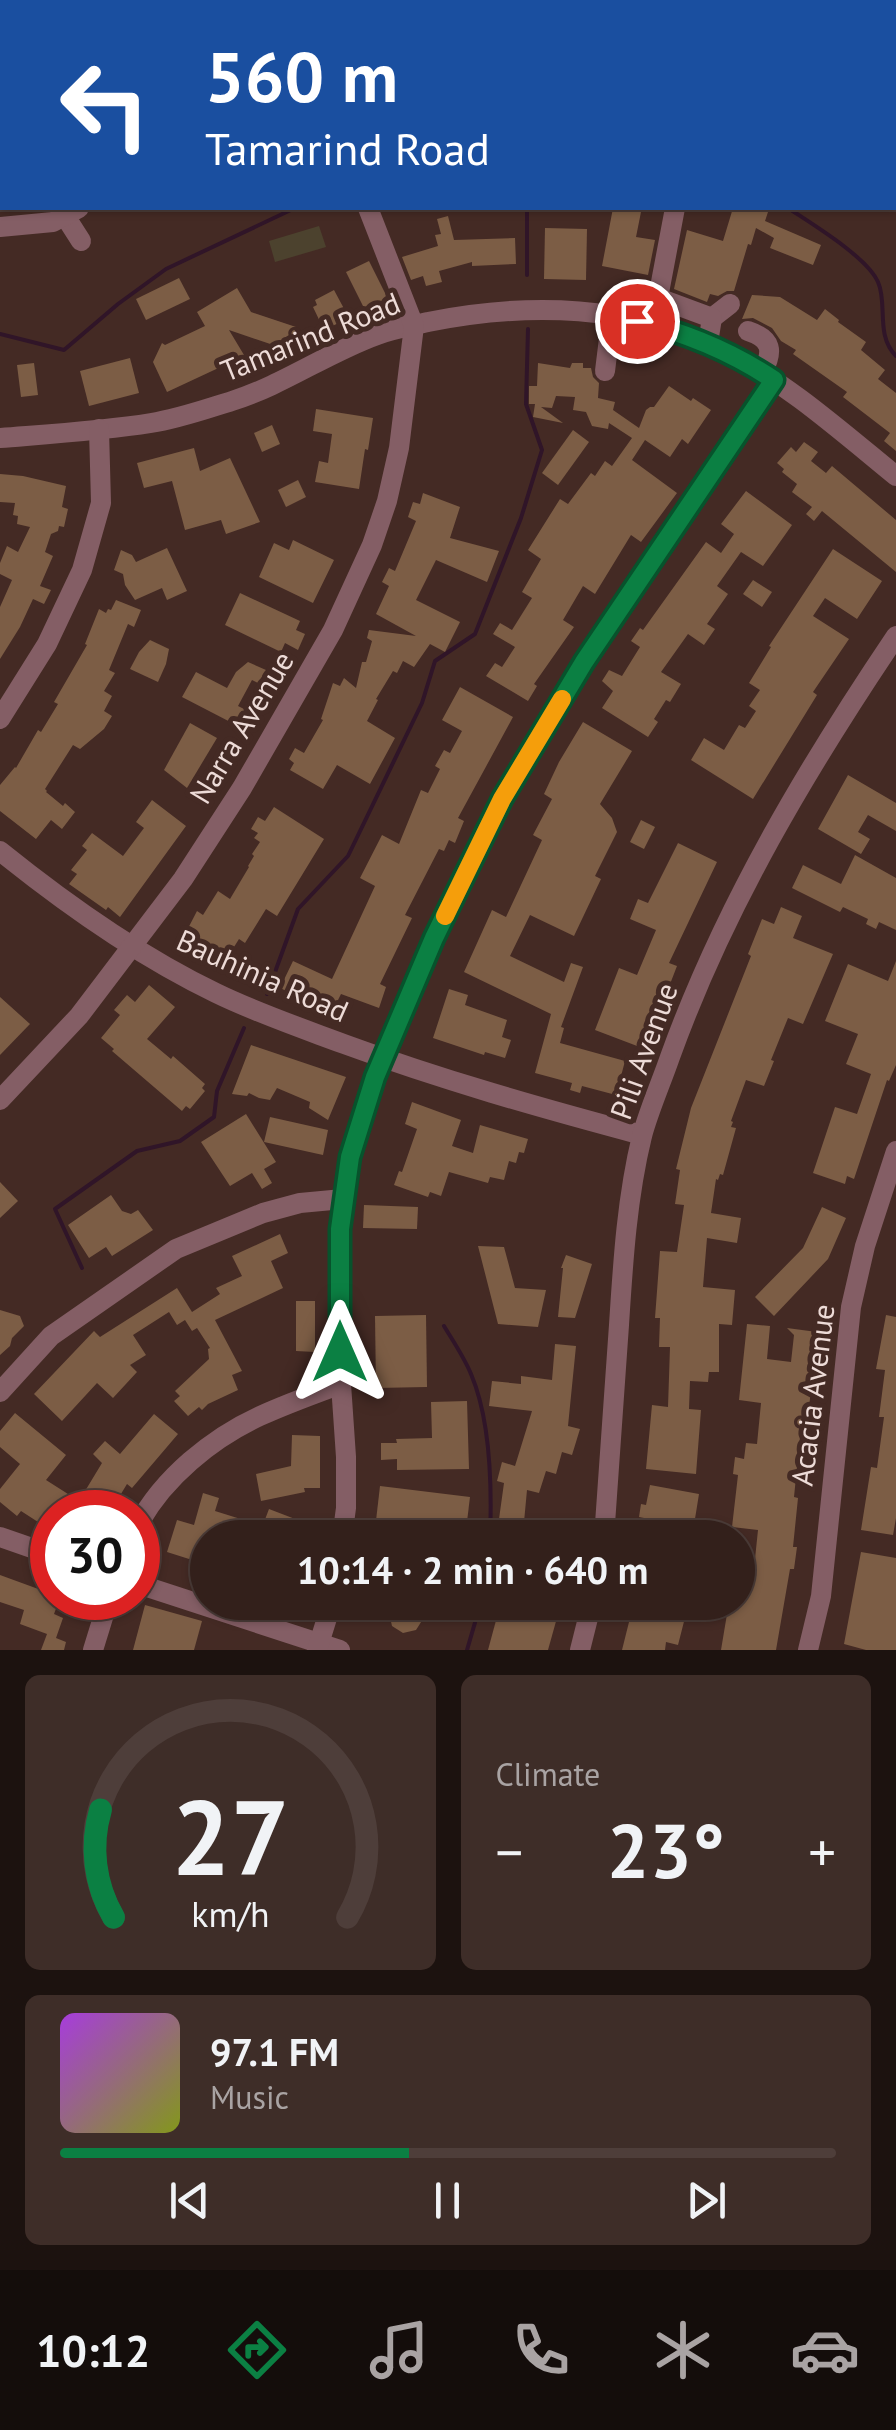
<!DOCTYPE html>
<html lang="en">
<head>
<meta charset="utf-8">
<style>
	body { margin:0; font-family:"PT Sans",sans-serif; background:#3e2d28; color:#f1f3f6; height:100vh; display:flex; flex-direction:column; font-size:38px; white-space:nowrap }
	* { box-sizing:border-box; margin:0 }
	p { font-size:32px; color:#a9a3a3 }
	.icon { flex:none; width:55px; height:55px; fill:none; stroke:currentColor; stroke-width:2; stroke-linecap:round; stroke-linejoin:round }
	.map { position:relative; height:1650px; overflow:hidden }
	.details { display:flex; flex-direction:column; gap:25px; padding:25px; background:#1c120f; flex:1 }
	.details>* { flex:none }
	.guide { position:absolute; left:0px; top:0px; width:898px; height:210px; box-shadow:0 2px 8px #0004,0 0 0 2px #4e3e3a; background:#1a4fa0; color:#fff; overflow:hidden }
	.speed { position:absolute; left:30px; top:1490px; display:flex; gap:20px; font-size:50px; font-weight:700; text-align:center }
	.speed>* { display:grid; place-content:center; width:130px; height:130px; border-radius:50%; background:#33201b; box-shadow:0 2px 8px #0004,0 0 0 2px #4e3e3a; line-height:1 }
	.speed .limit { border:15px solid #d22; background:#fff; color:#111 }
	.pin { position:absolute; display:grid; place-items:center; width:85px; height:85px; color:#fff; margin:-42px; border:5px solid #fff; border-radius:50%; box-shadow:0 2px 10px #0007 }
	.me { position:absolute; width:110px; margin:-55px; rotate:0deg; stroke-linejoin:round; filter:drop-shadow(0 0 8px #0008) }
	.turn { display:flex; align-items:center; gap:35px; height:210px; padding:0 40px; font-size:45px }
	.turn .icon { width:130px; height:130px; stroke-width:2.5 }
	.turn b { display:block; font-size:70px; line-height:85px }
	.big { font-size:75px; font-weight:800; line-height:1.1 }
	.details .tile { flex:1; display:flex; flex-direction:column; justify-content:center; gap:15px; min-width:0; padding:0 35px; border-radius:15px; background:#3e2d28 }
	.details .dial { align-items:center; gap:0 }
	.dial svg { height:260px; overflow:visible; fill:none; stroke:#4e3e3a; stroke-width:7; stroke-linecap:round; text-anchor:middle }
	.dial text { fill:#f1f3f6; stroke:none }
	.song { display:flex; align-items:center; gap:30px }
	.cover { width:120px; height:120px; border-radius:15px; background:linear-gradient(135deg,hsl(280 70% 55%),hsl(70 70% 35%)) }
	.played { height:10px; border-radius:5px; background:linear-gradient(90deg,#0b8043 45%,#4e3e3a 45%) }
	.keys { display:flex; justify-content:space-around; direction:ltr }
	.heat { display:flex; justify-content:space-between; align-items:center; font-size:55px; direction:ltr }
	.details .tiles { flex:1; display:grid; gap:25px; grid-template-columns:1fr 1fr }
	.tile:last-child { grid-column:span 2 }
	.trip { position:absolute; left:190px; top:1520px; width:565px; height:100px; border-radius:50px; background:#33201b; box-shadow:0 2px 8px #0004,0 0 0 2px #4e3e3a; font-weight:800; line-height:100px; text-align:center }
	.tab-bar { display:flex; height:160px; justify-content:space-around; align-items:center; background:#140d0b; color:#a9a3a3 }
	.tab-bar .icon { width:70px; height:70px }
	.tab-bar .current { color:#0b8043 }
	.tab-bar b { font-size:45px; color:#f1f3f6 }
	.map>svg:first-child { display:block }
	.green { fill:#4c422e }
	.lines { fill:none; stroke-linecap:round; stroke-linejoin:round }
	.stream { stroke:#301528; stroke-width:4 }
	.building { fill:#7c5d45 }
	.minor { stroke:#845e65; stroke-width:20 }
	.route-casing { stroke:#07532c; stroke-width:25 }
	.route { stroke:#0b8043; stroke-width:18 }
	.slow { stroke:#f59e0b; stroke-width:18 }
	.labels { text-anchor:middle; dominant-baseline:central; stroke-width:10; stroke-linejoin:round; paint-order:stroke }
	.street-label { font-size:30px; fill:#eddbd7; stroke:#442a24 }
</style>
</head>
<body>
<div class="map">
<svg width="896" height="1650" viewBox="0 0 896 1650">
	<rect width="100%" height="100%" fill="#442a24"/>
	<path class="green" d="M319,226l7,21 -51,15 -6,-21z"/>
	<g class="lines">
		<g class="stream">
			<path d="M788,208c24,16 79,49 90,74 10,22 -3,53 18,74"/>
			<path d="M527,275v-67"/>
			<path d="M0,334l64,16 54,-46 48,-35 129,-61"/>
			<path d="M267,994l31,-85 50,-53 74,-153 13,-42 40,-27 46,-116 21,-68 -16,-46 2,-75"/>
			<path d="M82,1268l-27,-59 82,-58 43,-10 34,-24 3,-26 27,-63"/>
			<path d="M444,1326c9,15 20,31 27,48 20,47 21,113 19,164"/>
			<path d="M467,1650l14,-48"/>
		</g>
	</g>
	<g class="building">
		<path d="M613,208l28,4 -5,25 19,3 -7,35 -46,-9z"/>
		<path d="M733,208h21l14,4 -3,9 56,24 -8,20 -43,-17 4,-10 -18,-10 -5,17 -3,-1 -14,47h-7l-9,5 -8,-2 -3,8 -33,-13 13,-59 36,11z"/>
		<path d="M448,216l6,24 61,-2 1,26 -44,2v-4l-33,9 3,11 -16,4 -3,-10 -12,4 -9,-23 36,-11 -3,-11 6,-1 -4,-15z"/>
		<path d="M545,228l42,1 -1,51 -42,-1z"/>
		<path d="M369,261l19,38 -23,11 -19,-38z"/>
		<path d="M179,278l11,21 -44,21 -10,-21z"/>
		<path d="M237,288l14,24 45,15 -8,23 -59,-20 18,30 -16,10 -4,-6 -60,28 -14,-30 9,-19 3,2 40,-19 -8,-14z"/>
		<path d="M334,290l15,28 -25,12 -11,-23 4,-2 -2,-5z"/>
		<path d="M752,295l28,2 37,23 8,-11 14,11 -1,2 28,20 -5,8 24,20 -7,9 18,14v58l-12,-10 6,-8 -47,-36 4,-5 -54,-38 3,-4 -15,-9 -9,-13 -19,-10 -11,1z"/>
		<path d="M130,358l9,35 -50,13 -9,-35z"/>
		<path d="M34,363l4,32 -17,2 -4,-32z"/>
		<path d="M538,363l32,5 2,-5h11v5h8l2,9 6,6 -1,15 17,4 -2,8 26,18 7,-18 4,-3h4l15,-21 22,15 2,-3 18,12 -23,34 -6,-5 -12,18 -25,-17 -13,20 45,33 -36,49 -10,-7 -36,59 -12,-8 -20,34 11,7 -40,57 3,2 -9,15 -42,-25 9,-13 7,4 13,-20 -22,-13 7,-11 12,7 20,-32 -10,-6 19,-33 -13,-9 32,-51 8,5 23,-31 4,3 10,-15 7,5 20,-28 -23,-15 -1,6 -16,-3 -6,-14 -13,-2 2,-13 -19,-1 -4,12 -11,-1 22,16 -30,-6 2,-13h-6v-18h8z"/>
		<path d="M316,409l57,9 -5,32 -3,-1 -6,40 -44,-7 4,-21 9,2 4,-29 -19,-3z"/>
		<path d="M272,425l8,19 -18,8 -8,-19z"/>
		<path d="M573,430l16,12 -31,43 -16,-12z"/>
		<path d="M804,442l14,10 -7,9 15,12 6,-7 64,54v52l-74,-61 -8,10 -8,-7 6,-7 -20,-15 5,-8 -15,-12 2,-3 -7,-6 14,-16 5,5z"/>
		<path d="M194,448l6,23 30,-13 30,64 -34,12 -5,-14 -36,10 -13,-49 -28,7 -7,-25z"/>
		<path d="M0,474l23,2 43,10 -4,21 6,2 -4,18 -5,-1 -1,5 -7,3 -6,18 8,4 -13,30 11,4 -7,14 -11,-5 -13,28 -20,32v-52l12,-27 -12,-6v-11l7,-17 11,6 12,-25 -13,-3 1,-8 -5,-1 2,-12 -15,-1z"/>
		<path d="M298,480l8,17 -20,10 -8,-17z"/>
		<path d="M746,491l46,34 -29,41 -22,-14 -24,34 11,8 -21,30 8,5 -11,16 -16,-11 -27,38 20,12 -11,18 -4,-2 -12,19 4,3 -10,15 -46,-29 11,-17 -11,-10 7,-11 13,6 18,-29 -9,-6 9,-13 3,2 63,-88 15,11 13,-19 -13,-10z"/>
		<path d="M423,493l37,14 -10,31 49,13 -12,31 -51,-22 -20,40 44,22 -15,30 -15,-8 -16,23 -11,-6 -6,12 -4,-2 -17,28 2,1 -11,21 28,17 -25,46 -33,-19 -14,24 -33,-19 4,-7 -5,-4 6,-11 9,5 19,-33 -2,-1 12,-36 7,3 4,-8 12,10 6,-26h4l6,-21 -5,-3 2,-8 47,6 -40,-22 13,-28 -7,-4 7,-14 6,3 21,-50 -8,-4 5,-15 7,2z"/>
		<path d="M293,540l41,20 -21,43 -54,-26 15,-34 15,7z"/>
		<path d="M167,548l20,43 -20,9 -5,-12 -27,12 -10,-15 -2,-11 -9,-4 7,-20 11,5 4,7z"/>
		<path d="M833,549l49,32 -25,38 -32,-21 -12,18 36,23 -36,53 4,3 -64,104 -62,-39 13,-22 20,12 15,-25 6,3 11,-17 -7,-5 11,-16 -11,-7 22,-36 -2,-1z"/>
		<path d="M753,580l19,12 -10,15 -19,-13z"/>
		<path d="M240,593l60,28 -4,9 9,4 -7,16 -13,-7 -4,9 -56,-27z"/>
		<path d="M116,600l25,10 -7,17 -6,-3 -19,46 6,3 -11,18 8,5 -8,15 8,5 -8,13 -24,20 -7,-4 -28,44 2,2 -1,1 17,14 2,-3 10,9 -13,17 -11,-9 -15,19 -36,-28v-26l15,-18 1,1 22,-38 3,2 17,-28 -4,-2 33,-57 -2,-1 14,-35 7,4 2,-4 3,1z"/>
		<path d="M150,640l19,9 -3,15 -8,18 -28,-13 9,-17z"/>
		<path d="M248,662l18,8 -8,13 -6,-3 -14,26 8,4 -8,16 -56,-29 14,-25 31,16 9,-16z"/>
		<path d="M460,687l53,30 -55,101 6,3 -9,22 -6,-3 -5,11 -5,-2 -34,66 7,3 -32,66 6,3 -7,21 -38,-14 -9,18 -52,-24 13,-27 39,18 43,-93 -15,-8 22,-43 17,9 22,-54 7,3 12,-24 -5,-3 9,-16 6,3 12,-22 -20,-11z"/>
		<path d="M583,722l49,29 -32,53 12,14 5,14 -22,44 6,3 -27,57 -44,-21 -20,41 54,26 7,-19 12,4 -22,60 3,1 -4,15 65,18 -9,34 -34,-9 -2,7 -10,-3 2,-7 -37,-10 16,-59 -87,-42 28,-62 14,7 36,-77 -9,-5 19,-36 -8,-5 15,-32z"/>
		<path d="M190,723l27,15 -30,50 -23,-18z"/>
		<path d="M848,775l48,28v28l-28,-16 -10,17 12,7 -9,15 -43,-25z"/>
		<path d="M152,800l34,26 -66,91 -12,-10 -2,3 -37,-26 8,-10 -6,-4 16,-20 -5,-4 10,-13 31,23 21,-28 -8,-6z"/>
		<path d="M274,807l50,32 -47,77 -11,-7 -21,34 -6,-4 -15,24 -42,-23 15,-29 6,4 15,-24 12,8 19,-32 -1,-1 6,-10 -2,-2 8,-12 -6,-4 4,-5 -7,-4 7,-12 7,4z"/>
		<path d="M641,820l14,7 -11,22 -14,-7z"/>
		<path d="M678,843l39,19 -48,101 8,3 -32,83 -50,-19 24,-62 18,7 19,-45 -26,-11 8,-20 10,4z"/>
		<path d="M855,855l41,23v52l-17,-8 -3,7 -10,-5 2,-5 -25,-12 -3,5 -48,-24 11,-23 38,19z"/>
		<path d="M781,907l21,9 -9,22 40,16 -30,70 -15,-6 -17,42 3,1 -10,25 -18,-6 -15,41 2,1 -2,5 5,1 -13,47 -3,-1 -2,6 -2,-1 -5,34 30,5 -4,25 -30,-5 -4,49 32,3 -3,35 -13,-1v48h-10l-1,10 -18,-1 -1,28 12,1 -5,64 -50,-5 6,-64 16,2 2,-60h-11l1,-29h-5l5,-67 17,1 7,-47 -9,-1 5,-34 -4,-1 15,-61 60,-152 -3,-2 14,-35 12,5z"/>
		<path d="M896,961v104l-7,16 -2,-1 -33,99 -7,-3 -2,8 -32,-11 22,-66 22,7 14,-40 -25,-10 12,-30 -33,-13 23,-57 40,17z"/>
		<path d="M149,985l26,22 -28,32 24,20 2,-3 32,28 -3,4 3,3 -15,18 -4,-3 -4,5 -70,-60 2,-2 -13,-11 19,-23 -6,-5 13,-15 8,7z"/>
		<path d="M449,989l19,6 -3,10 42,15 -5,17 9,3 -6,18 -20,-6 -1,3 -51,-17z"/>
		<path d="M0,997l30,27 -30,31z"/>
		<path d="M251,1045l95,32 -18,43 -19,-12 1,-6 -33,-14 -7,12 -11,-2 -10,-5 -2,3 -15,-2z"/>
		<path d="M412,1102l49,18 -9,26 21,7 7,-28 48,14 -4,14 -5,-1 -3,11 -7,-2 -5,19 -14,-3 -2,6 -39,-11 -8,24 -11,-4 -2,5 -34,-12 5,-14 3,1 15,-43 -12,-5z"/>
		<path d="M246,1114l30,48 -12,7 8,14 -10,6 -10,-16 -22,13 -29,-44z"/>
		<path d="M270,1117l58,13 -5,25 -59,-13z"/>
		<path d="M0,1182l18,19 -18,17z"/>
		<path d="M111,1195l11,16 9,3 7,-4 15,20 -41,26 -6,-9 -17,11 -21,-33z"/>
		<path d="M364,1205l54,2 -1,22 -54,-1z"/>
		<path d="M822,1207l24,11 -18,41 -54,57 -19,-19 48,-49z"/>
		<path d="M280,1234l8,19 -17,8 12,27 -68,32 27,51 -10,4 6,15 -30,14 -6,6 -3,-3 -11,9 -14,-15 6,-5 -5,-5 34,-32 -1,-10 2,-1 -13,-20 -5,3 -7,-11 -8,5 -8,-13 -36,23 13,20 -16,10 7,7 -24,26 -16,-15 -35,38 -28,-27 60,-63 6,6 77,-49 15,24 28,-18 -4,-6 26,-12 -10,-20z"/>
		<path d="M478,1246l26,1 11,41 31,2 -8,37 -40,-3z"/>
		<path d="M566,1255l26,9 -17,54 -17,-1 5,-49h-2z"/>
		<path d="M296,1301h19v51l-19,-1z"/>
		<path d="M0,1310l20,6 4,10 -12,12 -2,8 -10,9z"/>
		<path d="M426,1315l1,72 -51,1 -1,-72z"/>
		<path d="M886,1315l10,2v201l-3,17 -32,-5 10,-63 6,1 7,-51h-5l6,-47 -9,-1z"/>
		<path d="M747,1324l23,2 -3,33 24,3 3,-27 -7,-7 30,4 -8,76 -6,-1 -9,90 4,1 -5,49h4l-3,22h-4l-14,81h-55l8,-48h9v-27l15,3 5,-48 -26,-3 6,-52 -5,-1 2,-17 9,2 2,-16 11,1 4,-41 -22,-3z"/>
		<path d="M555,1344l21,2 -8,80 12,3 -8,26 -10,-3 -6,22 -10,-3 -7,22 -12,-3 -3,32 -25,-3 5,-36 -7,-2 5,-19 13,4 17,-55 -43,-5 3,-25 29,3v-8l31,4z"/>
		<path d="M467,1401l2,68 -72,1v-11l-16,1v-17h16l-1,-4 36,-1 -1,-36z"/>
		<path d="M15,1413l51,42 -20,25 33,21 23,-38 -9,-9 12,-13 15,13 34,-40 24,20 -46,54 -5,-4 -17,28h-58v19l-31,-20 -4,5 -17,-14v-13l20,-25 -20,-17v-16z"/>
		<path d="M292,1435l28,1v52h-16l1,4 -44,9 -5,-27 35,-8z"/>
		<path d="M650,1485l49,9 -5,31 42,7 -1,6h-95l4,-20 -5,-1 2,-13 5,1z"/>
		<path d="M380,1486l90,11 -5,41h-91z"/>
		<path d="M203,1493l16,5 -4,13 32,10 -5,17h-34v27l-41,-13 10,-32 17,5z"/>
		<path d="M269,1509l47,18 -4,11h-41l1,-3 -11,-5z"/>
		<path d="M534,1522l46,6 -1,10h-47z"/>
		<path d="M861,1552l35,6v92h-30l-22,-6z"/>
		<path d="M0,1575l52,19v4h8l-6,16 9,4 -7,20 10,4 -2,8h-23l6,-16 -27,-10 4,-14 -24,-8z"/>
		<path d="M396,1602h29l-2,17 -7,11 -13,3 -11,-7 -3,-13z"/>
		<path d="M501,1602h40l19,5 -12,43h-60z"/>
		<path d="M634,1602h55l-11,43 -12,-3 -1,8h-43z"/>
		<path d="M145,1605l57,16 -8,29h-61z"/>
	</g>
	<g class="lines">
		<g class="minor">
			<path d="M65,0l1,2"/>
			<path d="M186,0l1,2"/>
			<path d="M25,2l4,-2"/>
			<path d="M0,22l2,-2"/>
			<path d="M0,84l2,3"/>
			<path d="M65,216l16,25"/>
			<path d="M0,227l53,-5 26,-14"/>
			<path d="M658,298l17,-90"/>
			<path d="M712,318l18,-14"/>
			<path d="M637,321l14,-23h7l54,20 -4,25"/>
			<path d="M748,331c24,8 26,20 14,42"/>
			<path d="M605,371l7,-57"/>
			<path d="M0,438c50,-4 101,-7 151,-15 27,-4 55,-14 81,-22 51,-16 95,-48 145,-66 16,-6 34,-9 51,-13 99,-20 205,-18 297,29 62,32 117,81 171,125"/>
			<path d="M0,719l47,-75 35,-74 19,-67 -2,-74"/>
			<path d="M0,851c67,54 139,105 216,142 41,20 85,35 128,51 98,36 197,64 298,91"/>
			<path d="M0,1100l79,-84 104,-137 59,-91 91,-158 39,-85 15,-44 12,-53 15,-122 -46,-118"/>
			<path d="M0,1392l51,-56 125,-87 87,-36 37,-10 43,-4"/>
			<path d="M138,1525c25,-47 74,-87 122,-109 26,-12 54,-22 81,-32"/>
			<path d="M0,1537l52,18"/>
			<path d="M342,1538l4,-30v-51l-5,-73 -1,-155 11,-72 16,-61 67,-158 68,-139 82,-138 190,-280"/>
			<path d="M604,1538c5,-71 10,-142 15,-213 4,-63 8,-128 23,-189 7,-26 19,-53 28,-79 54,-150 137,-289 226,-421"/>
			<path d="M138,1584l202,66"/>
			<path d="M93,1650l16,-52"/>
			<path d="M317,1650l15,-48"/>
			<path d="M580,1650l12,-48"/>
			<path d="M808,1650l13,-54 30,-289 14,-61 31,-95"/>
		</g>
	</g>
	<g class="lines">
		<defs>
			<path id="route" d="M340,1352v-123l10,-72 25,-80 59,-139 68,-139 82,-137 190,-282c-42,-28 -87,-47 -137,-59"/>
		</defs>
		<use href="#route" class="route-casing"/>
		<use href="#route" class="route"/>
		<path class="slow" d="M445,916l57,-117 60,-100"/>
	</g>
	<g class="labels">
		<g class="street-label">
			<text transform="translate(310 336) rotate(-22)">Tamarind Road</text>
			<text transform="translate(241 727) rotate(-59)">Narra Avenue</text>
			<text transform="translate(263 975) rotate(24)">Bauhinia Road</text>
			<text transform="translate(643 1051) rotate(-70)">Pili Avenue</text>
			<text transform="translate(812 1395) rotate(-83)">Acacia Avenue</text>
		</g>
	</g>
</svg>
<div class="speed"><div class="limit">30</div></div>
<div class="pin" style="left:637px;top:321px;background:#d93025"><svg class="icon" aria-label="arrive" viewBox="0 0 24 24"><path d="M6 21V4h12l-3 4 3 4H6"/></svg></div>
<svg class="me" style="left:340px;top:1352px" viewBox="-20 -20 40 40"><path d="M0-17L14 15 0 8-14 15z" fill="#0b8043" stroke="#fff" stroke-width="4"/></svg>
<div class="trip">10:14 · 2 min · 640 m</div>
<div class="guide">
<div class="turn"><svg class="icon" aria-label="left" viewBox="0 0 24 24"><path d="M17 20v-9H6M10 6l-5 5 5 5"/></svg><div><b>560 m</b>Tamarind Road</div></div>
</div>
</div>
<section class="details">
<div class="tiles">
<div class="tile dial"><svg viewBox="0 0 100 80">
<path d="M14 69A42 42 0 1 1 86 69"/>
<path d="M14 69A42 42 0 0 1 10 36" stroke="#0b8043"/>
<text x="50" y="56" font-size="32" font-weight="700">27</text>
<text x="50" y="72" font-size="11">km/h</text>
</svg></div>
<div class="tile"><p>Climate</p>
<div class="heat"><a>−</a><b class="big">23°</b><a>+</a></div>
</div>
<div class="tile">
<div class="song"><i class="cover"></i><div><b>97.1 FM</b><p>Music</p></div></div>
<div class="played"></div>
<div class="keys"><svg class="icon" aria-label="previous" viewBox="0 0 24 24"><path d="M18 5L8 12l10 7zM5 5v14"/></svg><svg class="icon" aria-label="pause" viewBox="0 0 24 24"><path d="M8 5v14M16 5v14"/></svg><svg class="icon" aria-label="next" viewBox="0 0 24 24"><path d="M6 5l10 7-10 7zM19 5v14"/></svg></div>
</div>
</div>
</section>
<nav class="tab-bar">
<b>10:12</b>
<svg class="icon current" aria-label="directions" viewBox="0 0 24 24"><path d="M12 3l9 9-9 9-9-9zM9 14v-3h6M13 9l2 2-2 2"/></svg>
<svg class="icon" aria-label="music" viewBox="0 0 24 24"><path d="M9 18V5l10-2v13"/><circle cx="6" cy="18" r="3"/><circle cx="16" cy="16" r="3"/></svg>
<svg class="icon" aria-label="phone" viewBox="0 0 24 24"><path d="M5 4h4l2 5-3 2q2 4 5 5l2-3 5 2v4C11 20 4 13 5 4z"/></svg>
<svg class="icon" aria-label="climate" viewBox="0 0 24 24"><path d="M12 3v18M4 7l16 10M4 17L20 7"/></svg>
<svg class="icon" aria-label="car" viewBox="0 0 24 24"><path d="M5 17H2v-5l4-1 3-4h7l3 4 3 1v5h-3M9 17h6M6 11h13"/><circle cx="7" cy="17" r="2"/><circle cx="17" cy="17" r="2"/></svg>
</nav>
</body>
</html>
